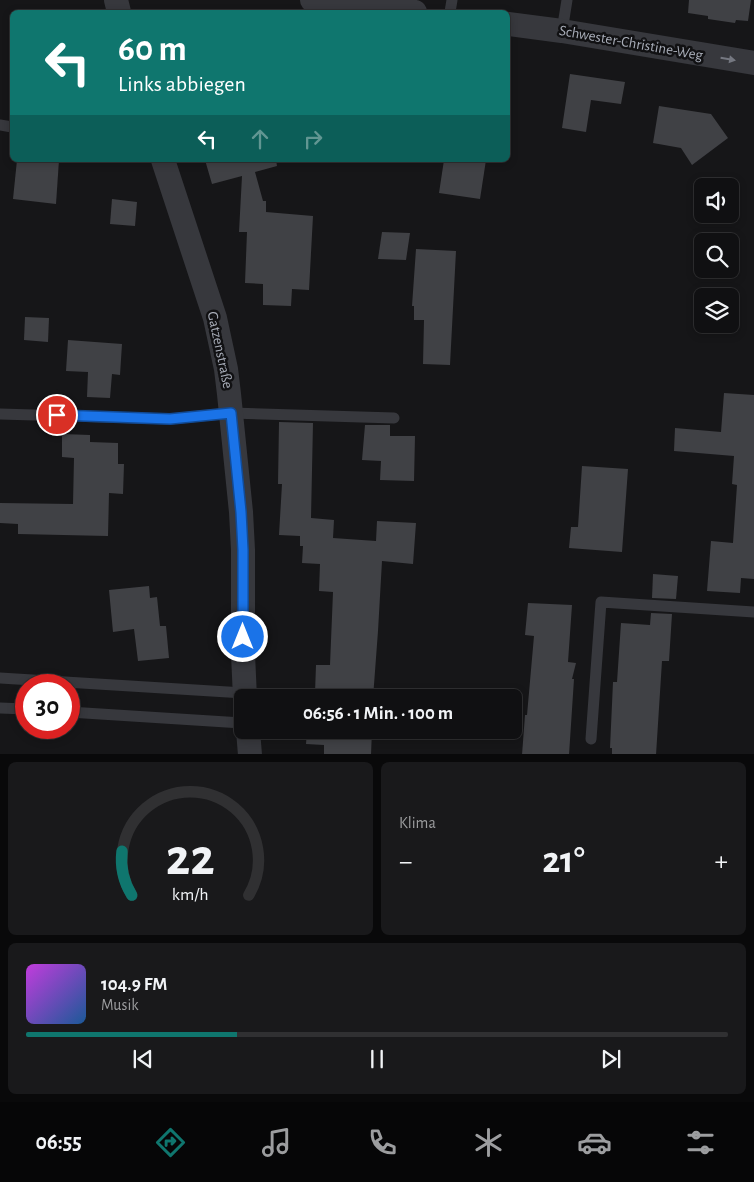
<!DOCTYPE html>
<html lang="de">
<head>
<meta charset="utf-8">
<style>
	body { margin:0; font-family:"Alegreya Sans",sans-serif; background:#19191b; color:#f1f3f6; height:100vh; display:flex; flex-direction:column; font-size:19px; white-space:nowrap }
	* { box-sizing:border-box; margin:0 }
	p { font-size:16px; color:#9c9d9f }
	.icon { flex:none; width:28px; height:28px; fill:none; stroke:currentColor; stroke-width:2; stroke-linecap:round; stroke-linejoin:round }
	.map { position:relative; height:754px; overflow:hidden }
	.details { display:flex; flex-direction:column; gap:8px; padding:8px; background:#09090a; flex:1 }
	.details>* { flex:none }
	.hud { position:absolute; left:10px; top:10px; width:500px; height:152px; border-radius:8px; box-shadow:0 2px 8px #0003,0 0 0 1px #303032; background:#0f766e; color:#fff; overflow:hidden }
	.controls { position:absolute; left:694px; top:178px; display:grid; gap:10px }
	.controls a { display:grid; place-items:center; width:45px; height:45px; border-radius:8px; background:#101012; box-shadow:0 2px 8px #0003,0 0 0 1px #303032; font-size:25px }
	.speed { position:absolute; left:15px; top:674px; display:flex; gap:10px; font-size:25px; font-weight:700; text-align:center }
	.speed>* { display:grid; place-content:center; width:65px; height:65px; border-radius:50%; background:#101012; box-shadow:0 2px 8px #0003,0 0 0 1px #303032; line-height:1 }
	.speed .limit { border:8px solid #d22; background:#fff; color:#111 }
	.pin { position:absolute; display:grid; place-items:center; width:42px; height:42px; color:#fff; margin:-21px; border:2px solid #fff; border-radius:50%; box-shadow:0 1px 5px #0007 }
	.me { position:absolute; width:55px; margin:-28px; rotate:0deg; stroke-linejoin:round; filter:drop-shadow(0 0 4px #0008) }
	.turn { display:flex; align-items:center; gap:18px; height:105px; padding:0 25px; font-size:22px }
	.turn .icon { width:65px; height:65px; stroke-width:2.5 }
	.turn b { display:block; font-size:35px; line-height:42px }
	.lanes { display:flex; align-items:center; height:48px; padding:0 25px; background:#0003; justify-content:center; gap:25px; direction:ltr }
	.lanes .off { opacity:.35 }
	.big { font-size:38px; font-weight:700; line-height:1.1 }
	.details .card { flex:1; display:flex; flex-direction:column; justify-content:center; gap:8px; min-width:0; padding:0 18px; border-radius:8px; background:#19191b }
	.details .dial { align-items:center; gap:0 }
	.dial svg { height:130px; overflow:visible; fill:none; stroke:#303032; stroke-width:7; stroke-linecap:round; text-anchor:middle }
	.dial text { fill:#f1f3f6; stroke:none }
	.song { display:flex; align-items:center; gap:15px }
	.cover { width:60px; height:60px; border-radius:8px; background:linear-gradient(135deg,hsl(290 70% 55%),hsl(210 70% 35%)) }
	.played { height:5px; border-radius:2px; background:linear-gradient(90deg,#0f766e 30%,#303032 30%) }
	.keys { display:flex; justify-content:space-around; direction:ltr }
	.heat { display:flex; justify-content:space-between; align-items:center; font-size:28px; direction:ltr }
	.details .tiles { flex:1; display:grid; gap:8px; grid-template-columns:1fr 1fr }
	.card:last-child { grid-column:span 2 }
	.trip { position:absolute; left:234px; top:689px; width:288px; height:50px; border-radius:8px; background:#101012; box-shadow:0 2px 8px #0003,0 0 0 1px #303032; font-weight:700; line-height:50px; text-align:center }
	.tabs { display:flex; height:80px; justify-content:space-around; align-items:center; background:#060607; color:#9c9d9f }
	.tabs .icon { width:35px; height:35px }
	.tabs .on { color:#0f766e }
	.tabs b { font-size:22px; color:#f1f3f6 }
	.map>svg:first-child { display:block }
	.building { fill:#404145 }
	.lines { fill:none; stroke-linecap:round; stroke-linejoin:round }
	.lane { stroke:#37383d; stroke-width:11 }
	.street { stroke:#37383d; stroke-width:24 }
	.oneway { fill:#757881 }
	.route-casing { stroke:#114b97; stroke-width:12 }
	.route { stroke:#1a73e8; stroke-width:9 }
	.labels { text-anchor:middle; dominant-baseline:central; stroke-width:5; stroke-linejoin:round; paint-order:stroke }
	.street-label { font-size:15px; fill:#a8adb8; stroke:#111113 }
</style>
</head>
<body>
<div class="map">
<svg width="754" height="755" viewBox="0 0 754 755">
	<rect width="100%" height="100%" fill="#161618"/>
	<g class="building">
		<path d="M689,0h62l-3,21 -12,-1 -1,3 -27,-4v-3l-20,-3z"/>
		<path d="M570,74l55,8 -4,22 -30,-4 -5,32 -24,-4z"/>
		<path d="M659,106l52,8 17,24 -36,27 -11,-17 -28,-5z"/>
		<path d="M17,160h42l-3,44 -43,-5z"/>
		<path d="M205,160h71l1,6 -22,6 8,29h3v11l47,4 -4,74 -17,-1 -1,17 -28,-1v-21l-18,-1 2,-51h-8l3,-56 -30,8z"/>
		<path d="M444,160h42l-6,39 -41,-6z"/>
		<path d="M112,199l25,3 -2,24 -25,-2z"/>
		<path d="M382,232l28,1 -4,27 -28,-1z"/>
		<path d="M416,249l40,2 -6,114 -27,-1 1,-44h-10v-14h-2z"/>
		<path d="M25,317l24,1 -1,24 -24,-2z"/>
		<path d="M68,340l54,4 -2,31 -8,-1 -2,24 -23,-1 1,-25 -22,-1z"/>
		<path d="M724,393l30,2v184l-13,-1 -1,15 -33,-2 4,-50 22,2 4,-58 -5,-1 2,-28 -60,-5 1,-23 46,4z"/>
		<path d="M279,422l34,1 -2,95 23,2 -1,18 43,3 1,-20 39,2 -3,41 -31,-3 -4,70 -5,67h-65v-5h7l1,-28h14l3,-73 -14,-1 1,-27 -18,-1 1,-17h-3v-10l-21,-1 3,-51h-4z"/>
		<path d="M365,425h25v11h25l-1,45 -34,-1 1,-19 -19,-1z"/>
		<path d="M62,434l28,1v7l28,1v21h6l-1,30 -14,-1 -1,43 -90,-2v-10l-18,-1v-20l73,1 1,-46 -12,-1z"/>
		<path d="M582,466l46,3 -6,83 -53,-4 2,-21h7z"/>
		<path d="M653,574l25,2 -2,23 -24,-1z"/>
		<path d="M149,586l1,12 7,-1 3,29h6l3,32 -31,3 -4,-32 -21,3 -4,-42z"/>
		<path d="M528,603l44,2 -4,57 8,1 -4,16h2l-5,76h-47l3,-40h2l7,-79 -9,-1z"/>
		<path d="M651,613l21,1 -3,47h-7l-6,94h-44v-7h-2l3,-66h4l4,-59 29,2z"/>
		<path d="M307,730h65l-1,25h-47v-10l-18,-1z"/>
	</g>
	<g class="lines">
		<g class="lane">
			<path d="M450,12l2,-12"/>
			<path d="M562,31l5,-31"/>
			<path d="M0,125l12,2"/>
			<path d="M0,414l170,5 61,-6 163,5"/>
			<path d="M0,678l244,15"/>
			<path d="M0,708l26,1"/>
			<path d="M69,712l173,11"/>
			<path d="M591,739l10,-137 153,10"/>
		</g>
		<g class="street">
			<path d="M116,0l3,12"/>
			<path d="M312,0l103,12"/>
			<path d="M508,24l54,7 192,32"/>
			<path d="M163,160l52,158 11,51 3,25 12,118 2,38v104l2,44"/>
			<path d="M248,730l2,25"/>
		</g>
	</g>
	<defs><path id="oneway-solid" d="M-6-.8H1V-3.2L6.5 0L1 3.2V.8H-6Z" transform="scale(1.25)"/></defs>
	<use class="oneway" href="#oneway-solid" transform="translate(728 59) rotate(10)"/>
	<g class="lines">
		<defs>
			<path id="route" d="M57,415l113,4 61,-6 10,99 2,38v87"/>
		</defs>
		<use href="#route" class="route-casing"/>
		<use href="#route" class="route"/>
	</g>
	<g class="labels">
		<g class="street-label">
			<text transform="translate(631 43) rotate(10)">Schwester-Christine-Weg</text>
			<text transform="translate(220 350) rotate(78)">Gatzenstraße</text>
		</g>
	</g>
</svg>
<div class="controls">
<a><svg class="icon" aria-label="sound" viewBox="0 0 24 24"><path d="M4 9h4l5-4v14l-5-4H4zM17 9q2 3 0 6"/></svg></a>
<a><svg class="icon" aria-label="search" viewBox="0 0 24 24"><circle cx="10" cy="10" r="6"/><path d="M15 15l6 6"/></svg></a>
<a><svg class="icon" aria-label="layers" viewBox="0 0 24 24"><path d="M12 4l9 5-9 5-9-5zM3 14l9 5 9-5"/></svg></a>
</div>
<div class="speed"><div class="limit">30</div></div>
<div class="pin" style="left:57px;top:415px;background:#d93025"><svg class="icon" aria-label="arrive" viewBox="0 0 24 24"><path d="M6 21V4h12l-3 4 3 4H6"/></svg></div>
<svg class="me" style="left:243px;top:637px" viewBox="-20 -20 40 40"><circle r="17" fill="#1a73e8" stroke="#fff" stroke-width="3"/><path d="M0-11L8 9 0 5-8 9z" fill="#fff"/></svg>
<div class="trip">06:56 · 1 Min. · 100 m</div>
<div class="hud">
<div class="turn"><svg class="icon" aria-label="left" viewBox="0 0 24 24"><path d="M17 20v-9H6M10 6l-5 5 5 5"/></svg><div><b>60 m</b>Links abbiegen</div></div>
<div class="lanes"><svg class="icon" aria-label="left" viewBox="0 0 24 24"><path d="M17 20v-9H6M10 6l-5 5 5 5"/></svg><svg class="icon off" aria-label="ahead" viewBox="0 0 24 24"><path d="M12 20V5M6 11l6-6 6 6"/></svg><svg class="icon off" aria-label="right" viewBox="0 0 24 24"><path d="M7 20v-9h11M14 6l5 5-5 5"/></svg></div>
</div>
</div>
<section class="details">
<div class="tiles">
<div class="card dial"><svg viewBox="0 0 100 80">
<path d="M14 69A42 42 0 1 1 86 69"/>
<path d="M14 69A42 42 0 0 1 8 42" stroke="#0f766e"/>
<text x="50" y="56" font-size="32" font-weight="700">22</text>
<text x="50" y="72" font-size="11">km/h</text>
</svg></div>
<div class="card"><p>Klima</p>
<div class="heat"><a>−</a><b class="big">21°</b><a>+</a></div>
</div>
<div class="card">
<div class="song"><i class="cover"></i><div><b>104.9 FM</b><p>Musik</p></div></div>
<div class="played"></div>
<div class="keys"><svg class="icon" aria-label="previous" viewBox="0 0 24 24"><path d="M18 5L8 12l10 7zM5 5v14"/></svg><svg class="icon" aria-label="pause" viewBox="0 0 24 24"><path d="M8 5v14M16 5v14"/></svg><svg class="icon" aria-label="next" viewBox="0 0 24 24"><path d="M6 5l10 7-10 7zM19 5v14"/></svg></div>
</div>
</div>
</section>
<nav class="tabs">
<b>06:55</b>
<svg class="icon on" aria-label="directions" viewBox="0 0 24 24"><path d="M12 3l9 9-9 9-9-9zM9 14v-3h6M13 9l2 2-2 2"/></svg>
<svg class="icon" aria-label="music" viewBox="0 0 24 24"><path d="M9 18V5l10-2v13"/><circle cx="6" cy="18" r="3"/><circle cx="16" cy="16" r="3"/></svg>
<svg class="icon" aria-label="phone" viewBox="0 0 24 24"><path d="M5 4h4l2 5-3 2q2 4 5 5l2-3 5 2v4C11 20 4 13 5 4z"/></svg>
<svg class="icon" aria-label="climate" viewBox="0 0 24 24"><path d="M12 3v18M4 7l16 10M4 17L20 7"/></svg>
<svg class="icon" aria-label="car" viewBox="0 0 24 24"><path d="M5 17H2v-5l4-1 3-4h7l3 4 3 1v5h-3M9 17h6M6 11h13"/><circle cx="7" cy="17" r="2"/><circle cx="17" cy="17" r="2"/></svg>
<svg class="icon" aria-label="filters" viewBox="0 0 24 24"><path d="M4 7h16M4 17h16"/><circle cx="9" cy="7" r="2"/><circle cx="15" cy="17" r="2"/></svg>
</nav>
</body>
</html>
